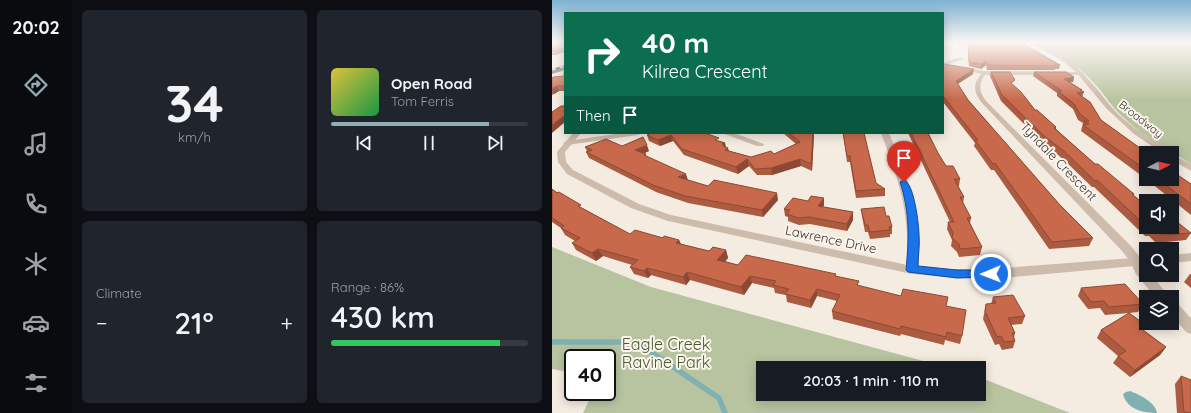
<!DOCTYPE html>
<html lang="en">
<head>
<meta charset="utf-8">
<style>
	body { margin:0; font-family:Quicksand,sans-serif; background:#20242c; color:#f1f3f6; height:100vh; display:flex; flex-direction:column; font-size:15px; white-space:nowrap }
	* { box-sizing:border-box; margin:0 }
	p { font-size:13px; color:#9ea1a6 }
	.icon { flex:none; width:22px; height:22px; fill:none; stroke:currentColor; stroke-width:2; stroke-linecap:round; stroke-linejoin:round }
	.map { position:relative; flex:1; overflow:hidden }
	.sheet { display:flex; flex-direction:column; gap:10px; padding:10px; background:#0d0f14; width:480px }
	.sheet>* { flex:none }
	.hud { position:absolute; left:12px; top:12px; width:380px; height:122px; border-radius:0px; box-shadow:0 2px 10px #0003; background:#0b6e4f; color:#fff; overflow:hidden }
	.needle { width:26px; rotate:83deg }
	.controls { position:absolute; left:587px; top:146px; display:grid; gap:8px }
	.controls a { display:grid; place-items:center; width:40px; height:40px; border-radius:0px; background:#171b24; box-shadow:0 2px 10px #0003; font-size:20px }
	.speed { position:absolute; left:12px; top:349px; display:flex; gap:8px; font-size:20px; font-weight:700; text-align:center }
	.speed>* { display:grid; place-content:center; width:52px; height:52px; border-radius:50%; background:#171b24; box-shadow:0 2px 10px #0003; line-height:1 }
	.speed .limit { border:2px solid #111; border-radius:6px; background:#fff; color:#111 }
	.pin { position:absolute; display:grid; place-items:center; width:34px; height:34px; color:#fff; margin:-41px -17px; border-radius:50% 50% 50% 0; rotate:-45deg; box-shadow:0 0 4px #0007 }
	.pin .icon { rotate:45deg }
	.me { position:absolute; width:44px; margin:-22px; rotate:269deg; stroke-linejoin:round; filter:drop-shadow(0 0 3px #0008) }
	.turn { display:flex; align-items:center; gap:14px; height:84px; padding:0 12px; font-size:18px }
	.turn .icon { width:52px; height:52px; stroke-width:2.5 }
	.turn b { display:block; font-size:28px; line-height:34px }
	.then { display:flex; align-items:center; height:38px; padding:0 12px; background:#0003; gap:8px; font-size:15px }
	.big { font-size:30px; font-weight:600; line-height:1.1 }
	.sheet .card { flex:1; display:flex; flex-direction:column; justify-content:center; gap:6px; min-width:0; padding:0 14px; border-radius:6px; background:#20242c }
	.sheet .dial { align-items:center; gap:0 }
	.dial b { font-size:52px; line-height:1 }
	.song { display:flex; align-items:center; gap:12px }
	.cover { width:48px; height:48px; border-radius:6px; background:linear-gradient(135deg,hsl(50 70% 55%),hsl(140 70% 35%)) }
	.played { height:4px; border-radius:2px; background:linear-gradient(90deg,#92aeb2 80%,#363941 80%) }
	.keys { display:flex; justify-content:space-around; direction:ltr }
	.heat { display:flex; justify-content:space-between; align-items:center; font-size:22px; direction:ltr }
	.charge { height:6px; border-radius:3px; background:linear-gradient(90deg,#34c759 86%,#363941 0) }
	.sheet .tiles { flex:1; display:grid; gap:10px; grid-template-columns:repeat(2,1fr) }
	.trip { position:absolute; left:204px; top:361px; width:230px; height:40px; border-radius:0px; background:#171b24; box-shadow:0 2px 10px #0003; font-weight:600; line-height:40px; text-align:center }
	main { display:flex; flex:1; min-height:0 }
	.tabs { display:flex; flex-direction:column; width:72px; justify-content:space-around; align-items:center; background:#090b0e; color:#9ea1a6 }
	.tabs .icon { width:28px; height:28px }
	.tabs .current { color:#92aeb2 }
	.tabs b { font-size:18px; color:#f1f3f6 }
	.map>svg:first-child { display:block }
	.green { fill:#b8c4a0 }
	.water { fill:#7fb0b2 }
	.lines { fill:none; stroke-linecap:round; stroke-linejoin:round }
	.stream-far1 { stroke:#7fb0b2; stroke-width:1.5 }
	.stream { stroke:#7fb0b2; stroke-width:5.5 }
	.minor { fill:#cdbbac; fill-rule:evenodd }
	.tertiary { fill:#cdbbac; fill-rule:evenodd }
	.primary { fill:#7d675c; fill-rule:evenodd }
	.rail-casing { stroke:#3b302b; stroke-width:2 }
	.rail { stroke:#fbf5ee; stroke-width:1.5; stroke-dasharray:4; stroke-linecap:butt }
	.wall { fill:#ac5a40 }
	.shaded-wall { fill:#8c4a34 }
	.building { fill:#c8694b; stroke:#8c4a34 }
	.route { fill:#1a73e8; stroke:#114b97 }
	.labels { text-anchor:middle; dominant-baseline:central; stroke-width:4; stroke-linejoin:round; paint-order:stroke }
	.far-street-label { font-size:11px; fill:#3b302b; stroke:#fbf5ee }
	.street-label { font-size:13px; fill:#3b302b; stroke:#fbf5ee }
	.near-park-label { font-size:16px; fill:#4a5a2e; stroke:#fbf5ee }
</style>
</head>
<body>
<main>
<nav class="tabs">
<b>20:02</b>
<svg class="icon current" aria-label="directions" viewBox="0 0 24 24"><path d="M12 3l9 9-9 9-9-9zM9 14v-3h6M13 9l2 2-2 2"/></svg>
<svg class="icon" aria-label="music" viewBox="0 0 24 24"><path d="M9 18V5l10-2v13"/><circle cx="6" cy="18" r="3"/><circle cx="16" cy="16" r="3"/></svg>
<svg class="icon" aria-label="phone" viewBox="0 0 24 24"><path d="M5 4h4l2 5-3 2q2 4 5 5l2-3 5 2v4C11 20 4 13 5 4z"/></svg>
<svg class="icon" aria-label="climate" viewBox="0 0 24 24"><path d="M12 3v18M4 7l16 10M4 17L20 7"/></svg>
<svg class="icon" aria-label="car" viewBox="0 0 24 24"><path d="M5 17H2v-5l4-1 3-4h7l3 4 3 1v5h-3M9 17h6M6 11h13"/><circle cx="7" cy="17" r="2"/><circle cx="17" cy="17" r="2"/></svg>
<svg class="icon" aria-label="filters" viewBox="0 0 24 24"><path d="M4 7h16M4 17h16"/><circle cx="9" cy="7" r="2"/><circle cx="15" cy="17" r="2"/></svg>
</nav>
<section class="sheet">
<div class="tiles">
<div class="card dial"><b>34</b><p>km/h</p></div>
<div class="card">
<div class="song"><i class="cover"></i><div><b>Open Road</b><p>Tom Ferris</p></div></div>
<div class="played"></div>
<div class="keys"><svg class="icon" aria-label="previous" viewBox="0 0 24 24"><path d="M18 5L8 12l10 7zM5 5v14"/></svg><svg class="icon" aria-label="pause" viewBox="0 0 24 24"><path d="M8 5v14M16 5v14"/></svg><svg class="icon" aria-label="next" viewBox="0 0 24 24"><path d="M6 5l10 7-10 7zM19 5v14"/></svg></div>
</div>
<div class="card"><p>Climate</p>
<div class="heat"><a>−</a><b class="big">21°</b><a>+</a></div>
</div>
<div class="card"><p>Range · 86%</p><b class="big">430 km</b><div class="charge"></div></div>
</div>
</section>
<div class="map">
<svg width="639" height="413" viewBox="0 0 639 413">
	<rect width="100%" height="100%" fill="#f4ebe1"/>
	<g class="green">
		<path d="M479,42h160v122c-22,-14 -47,-27 -66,-45 -12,-10 -20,-24 -30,-35 -18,-21 -41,-30 -64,-42z"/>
		<path d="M0,247l99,40 298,81h-186v26h216v-17l91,36h-487l10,-21h14v-34h-34v15l-21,-4z"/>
	</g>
	<path class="water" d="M578,391c10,4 25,11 27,22 -13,0 -30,-3 -34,-19l3,-2z"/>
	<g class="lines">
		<path class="stream-far1" d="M396,42l24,3"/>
		<path class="stream" d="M0,342h84l83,56 6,15"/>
		<g class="minor">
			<path d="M409,57l2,2 -14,5 35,7 99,1v2l-2,1h-96c-7,9 -6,17 1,26l145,145c7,9 15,17 15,29h5l19,22h-15l-19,-23 -5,-11 -8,-11 -141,-149c-8,-10 -10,-18 -1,-29l-38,-9v-2z"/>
			<path d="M70,133h20l-4,2 -71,10 -4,-2 4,-2z"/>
			<path d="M170,133h12l30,11 -1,2h-6z"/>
			<path d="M329,133h8c16,39 33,79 30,122 0,6 0,13 -3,18l-4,1 -4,-1 -2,-3c5,-56 -6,-86 -25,-137z"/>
			<path d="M620,302l5,1 14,15v16l-5,-2 -14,-16z"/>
		</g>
		<g class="tertiary">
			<path d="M474,42c7,0 13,4 20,7 16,7 31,16 42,30 11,11 19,24 30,35 16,15 35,26 53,37l1,2h-10l-28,-19 -27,-25 -32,-38 -15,-12z"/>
			<path d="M21,133h8l-16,19 1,10 7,8 66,34 32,11 241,51 34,3h45l155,-12v8l-155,14 -45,-2 -34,-3 -244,-53 -37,-13 -64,-34 -9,-12 -1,-10z"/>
			<path d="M620,154l19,10v7l-19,-11z"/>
			<path d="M639,253v8l-19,2v-8z"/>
		</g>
		<path class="primary" d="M13,66v4l-13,4v-4z"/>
		<defs>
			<path id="rail" d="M0,70l13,-4"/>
		</defs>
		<use href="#rail" class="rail-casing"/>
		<use href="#rail" class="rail"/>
	</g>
	<g class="wall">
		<path d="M0,42h13v10l-10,3h-3z"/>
		<path d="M403,42h65l40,23 -1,4h-4l-1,1h-67l-1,-5 -5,4 -12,-3 -1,-18v-4z"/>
		<path d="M391,64l30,10 -15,10 10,16 92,105 33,33 -4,8 -40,3 -55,-79h-3l-17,-24 1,-3 -32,-41z"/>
		<path d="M13,70v21h-6l-5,3 -2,1v-17l12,-2z"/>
		<path d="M439,72l22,13 22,25 21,17v2l39,35 39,30 -1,1 13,11v21h26l19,6 -5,7 -30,3 -7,-7h-4l-51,-49h-2l-29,-28 -22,-18 -40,-40 -11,-25z"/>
		<path d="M482,72l40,5 -1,5h-3l12,8v1l2,1 -2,5 19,23 45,33v26l-65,-48 2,-8 -5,-3 -5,-11 -16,-13v-3l-24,-17z"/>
		<path d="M100,133l68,8 5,2 1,4 3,4 22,6 23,-3 22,-10 -13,-11h31l-2,38 -11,-5 -29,9h-15l-8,-9 -11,8 -54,-19 -11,-14 -13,5 -11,-5 -2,-6z"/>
		<path d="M291,133h21l12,50 9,6v7l-29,2 -6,-36h-3z"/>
		<path d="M356,133h20l10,20 8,13 14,13 -1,7h-1l6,11 -1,6 8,15 -1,5 12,24 -2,8 -21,2 -2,-5 -6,-6 1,-6 -5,-11 1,-7h2z"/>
		<path d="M70,146l27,5 -5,2 3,4 41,23 20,6 70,14 -15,17 -75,-14 -32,-11 -67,-34 -3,-6 1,-1 -2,-4z"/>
		<path d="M594,179h26l19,5v31z"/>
		<path d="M0,189l30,19 48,26 49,6 2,4 28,7 17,-1 2,8 -3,3 13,4 98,11 23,10 42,10 46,10 15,30 -2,8 -15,-4 -1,5 -43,-11 -1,2 -67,-17 -1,-8 5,-10 -20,-5 -6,12 -24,-6 -1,-7 -11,-2 -1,-5 -22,-5 -8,12 -54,-15 -4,5 -35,-10 -3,3 -14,-4 -4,-7 2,-2 -29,-9 -7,5 -20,-11 -4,-7 3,-2 -10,-6 -4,-7 -9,-6z"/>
		<path d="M272,198v7l-1,2 30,5v8l-6,11 -37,-7 -11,1 -11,-4v-4l-3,-1 -1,-7 24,-8z"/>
		<path d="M309,209l25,7 6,11v7h-2v3l-20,2 -2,-7h-3l-3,-16z"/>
		<path d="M638,274h1v14l-7,-6z"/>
		<path d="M529,288l62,16 -5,8 -9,1 18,13 -3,5 22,16 -6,8 -30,22 -17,-14 5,-7 -21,-18 4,-8 28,-17 -24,2 -5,-7 -12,1 -10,-13z"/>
		<path d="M441,297l32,19 -3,8 -11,1 4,8 -1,4 1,4 -2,7 -11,2 -3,-6 -4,1 -12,-26 3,-15h5z"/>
		<path d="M629,376l10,37h-14l-2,-29z"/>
	</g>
	<g class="shaded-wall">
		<path d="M13,48v4l-10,3 -2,-4z"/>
		<path d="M434,61v4l-5,4v-5z"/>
		<path d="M422,69l-1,5 -18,11 1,-4z"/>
		<path d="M522,77l-1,5 -10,1 1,-4z"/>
		<path d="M5,86l2,5 -5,3 -2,-5z"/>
		<path d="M13,115v7l-13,11v-8z"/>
		<path d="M261,133l1,3 -2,35 -1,-7z"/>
		<path d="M119,135l2,6 -13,5 -2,-6z"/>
		<path d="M173,143l1,6 2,-1 2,6 -3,2 -5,-12z"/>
		<path d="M95,145l2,6 -11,5 -3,-6z"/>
		<path d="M195,159l2,7 -11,8 -2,-7z"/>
		<path d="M248,159l1,7 -29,9 -1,-7z"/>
		<path d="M134,174l2,6 -10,-3z"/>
		<path d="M225,193l1,7 -15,17 -1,-7z"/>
		<path d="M272,198v7l-5,9 -1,-8z"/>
		<path d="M301,212v8l-6,11v-7z"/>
		<path d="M127,240l3,7 -6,-4z"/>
		<path d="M46,249l5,7 -7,5 -4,-8z"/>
		<path d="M174,250l2,8 -8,9 -3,-7z"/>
		<path d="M95,268l4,7 -3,3 -4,-7z"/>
		<path d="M135,272l3,8 -4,5 -3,-8z"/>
		<path d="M198,276l2,7 -8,12 -3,-8z"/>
		<path d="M265,289v7l-6,12 -1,-8z"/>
		<path d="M614,347l-6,8 -30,22 5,-7z"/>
	</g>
	<g class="building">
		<path d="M0,42h13v6l-13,3z"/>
		<path d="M420,42h48l40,23h-6l1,1 -67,-1 -2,-4 -5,3 -12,-2 -1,-18 4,-1z"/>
		<path d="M391,64l31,5 -18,12 12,19 92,105 33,33 -41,4 -57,-79 -2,1 -18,-24h3l-35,-44z"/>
		<path d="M13,70v16h-8l-5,3v-11l1,-1 11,-1v-5z"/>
		<path d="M439,72h19l5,8 -4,3 10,9 14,18h2l19,17 -2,1 41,36h3l36,30h-2l14,12v20l-49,-46 -2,1 -30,-29 -22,-17 -41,-40z"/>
		<path d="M482,72h32l8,5 -10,2 18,11h-2l4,2 -7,1 13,9 11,18 46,33h-1v17l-63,-45 6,-1 -5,-3h5l-9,-7 -6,-10 -16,-13h4z"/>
		<path d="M9,106h4v9l-13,10v-13z"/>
		<path d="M100,133h53l14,5 -4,2 10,3 -3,1 3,1 -2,1 5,2 -3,2 26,7 20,-6 3,3 26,-12 -11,-9h24l-2,31 -11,-5 -29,9 -16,1 -8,-10 -11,8 -54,-18 -11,-14 -13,5 -11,-5z"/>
		<path d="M291,133h21l12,50 9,6 -29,2 -6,-35h-3z"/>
		<path d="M359,133h17l10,20 8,13h7l7,13h-6l10,18h-4l11,21h-4l15,29 -22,2 -1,-5 -7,-6 1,-5 -5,-11h6z"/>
		<path d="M91,137l4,8 -12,5 11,4 -2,1 42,19 -8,3 30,9 6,-6 63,13 -15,17 -77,-14 -32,-11 -67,-33 6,-2 -7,-3 21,-8 16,7z"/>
		<path d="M620,171l19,13v20l-33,-25h14z"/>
		<path d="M0,189l5,4 2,-1 22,13 -3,1 52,28 5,-4 28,8 1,-2 15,4 -3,3 33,8 4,-4 13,3 -9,10 21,5 8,-10 90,19 -1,2 24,5 -2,4 44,11 2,-7 45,8 -2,9 20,4 -4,26 -15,-4 -1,5 -45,-11 -1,3 -68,-18 8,-16 -23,-6 -7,11 -25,-6 4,-5 -16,-4 3,-4 -26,-5 -9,11 -54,-15 -4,5 -36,-9 -3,3 -14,-4 8,-7 -40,-11 -6,4 -20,-10 8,-5 -19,-10 3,-2 -12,-8z"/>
		<path d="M259,196l13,2 -6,8 35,6 -6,12 -38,-7 -11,1 -11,-4 3,-4 -6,-1 9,-11 15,3z"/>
		<path d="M332,207l2,9h3l3,11h-3l1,3 -20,2 -2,-7h-3l-4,-16z"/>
		<path d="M620,218l19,15 -30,2 -8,-6h-4l-2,-2h25z"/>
		<path d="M573,284l18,20 -34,3 -5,-6 -13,1 -10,-14z"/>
		<path d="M461,295l12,21 -17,2 7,15h-3l3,8 -11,1 -3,-6 -4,1 -12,-26 1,-7 10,-1 -3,-6z"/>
		<path d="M577,313l18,13 -4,4 23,17 -31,23 -17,-14 8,-5 -25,-21z"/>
		<path d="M629,376l10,4v33l-7,-1z"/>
	</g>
	<linearGradient id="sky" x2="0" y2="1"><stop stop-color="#7eb2d2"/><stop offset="0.42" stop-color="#faf6f2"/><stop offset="1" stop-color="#faf6f2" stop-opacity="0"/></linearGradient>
	<rect width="639" height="100" fill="url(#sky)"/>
	<path class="route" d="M352,180c10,3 15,45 15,55 1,10 -1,21 -1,31l39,4h34l4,1 1,3 -1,3 -38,1 -49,-6 -2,-2c3,-31 4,-58 -6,-88z"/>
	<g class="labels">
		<g class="far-street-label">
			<text transform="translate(589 119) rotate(38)">Broadway</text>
		</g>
		<g class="street-label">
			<text transform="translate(507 161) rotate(46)">Tyndale Crescent</text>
			<text transform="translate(279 239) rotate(12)">Lawrence Drive</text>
		</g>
		<g class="near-park-label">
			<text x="114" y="344">Eagle Creek<tspan x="114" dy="18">Ravine Park</tspan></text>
		</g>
	</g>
</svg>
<div class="controls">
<a><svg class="needle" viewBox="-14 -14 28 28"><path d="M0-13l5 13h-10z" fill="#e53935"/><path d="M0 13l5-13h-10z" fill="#9ea1a6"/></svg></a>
<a><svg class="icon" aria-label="sound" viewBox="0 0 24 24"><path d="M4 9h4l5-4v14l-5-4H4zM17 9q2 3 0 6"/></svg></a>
<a><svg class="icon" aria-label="search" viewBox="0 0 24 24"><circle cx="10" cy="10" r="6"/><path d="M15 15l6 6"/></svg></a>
<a><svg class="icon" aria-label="layers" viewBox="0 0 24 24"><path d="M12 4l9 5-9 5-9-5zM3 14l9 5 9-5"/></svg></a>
</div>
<div class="speed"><div class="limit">40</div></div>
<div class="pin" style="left:352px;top:182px;background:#d93025"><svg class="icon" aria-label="arrive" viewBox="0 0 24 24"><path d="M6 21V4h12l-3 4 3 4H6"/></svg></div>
<svg class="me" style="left:439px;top:274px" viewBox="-20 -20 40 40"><circle r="17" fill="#1a73e8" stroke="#fff" stroke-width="3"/><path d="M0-11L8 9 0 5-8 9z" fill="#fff"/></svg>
<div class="trip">20:03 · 1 min · 110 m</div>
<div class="hud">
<div class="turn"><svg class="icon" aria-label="right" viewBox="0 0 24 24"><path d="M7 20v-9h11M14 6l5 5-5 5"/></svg><div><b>40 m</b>Kilrea Crescent</div></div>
<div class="then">Then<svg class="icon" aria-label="arrive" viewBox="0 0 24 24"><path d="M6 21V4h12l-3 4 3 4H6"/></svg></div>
</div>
</div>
</main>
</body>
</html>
